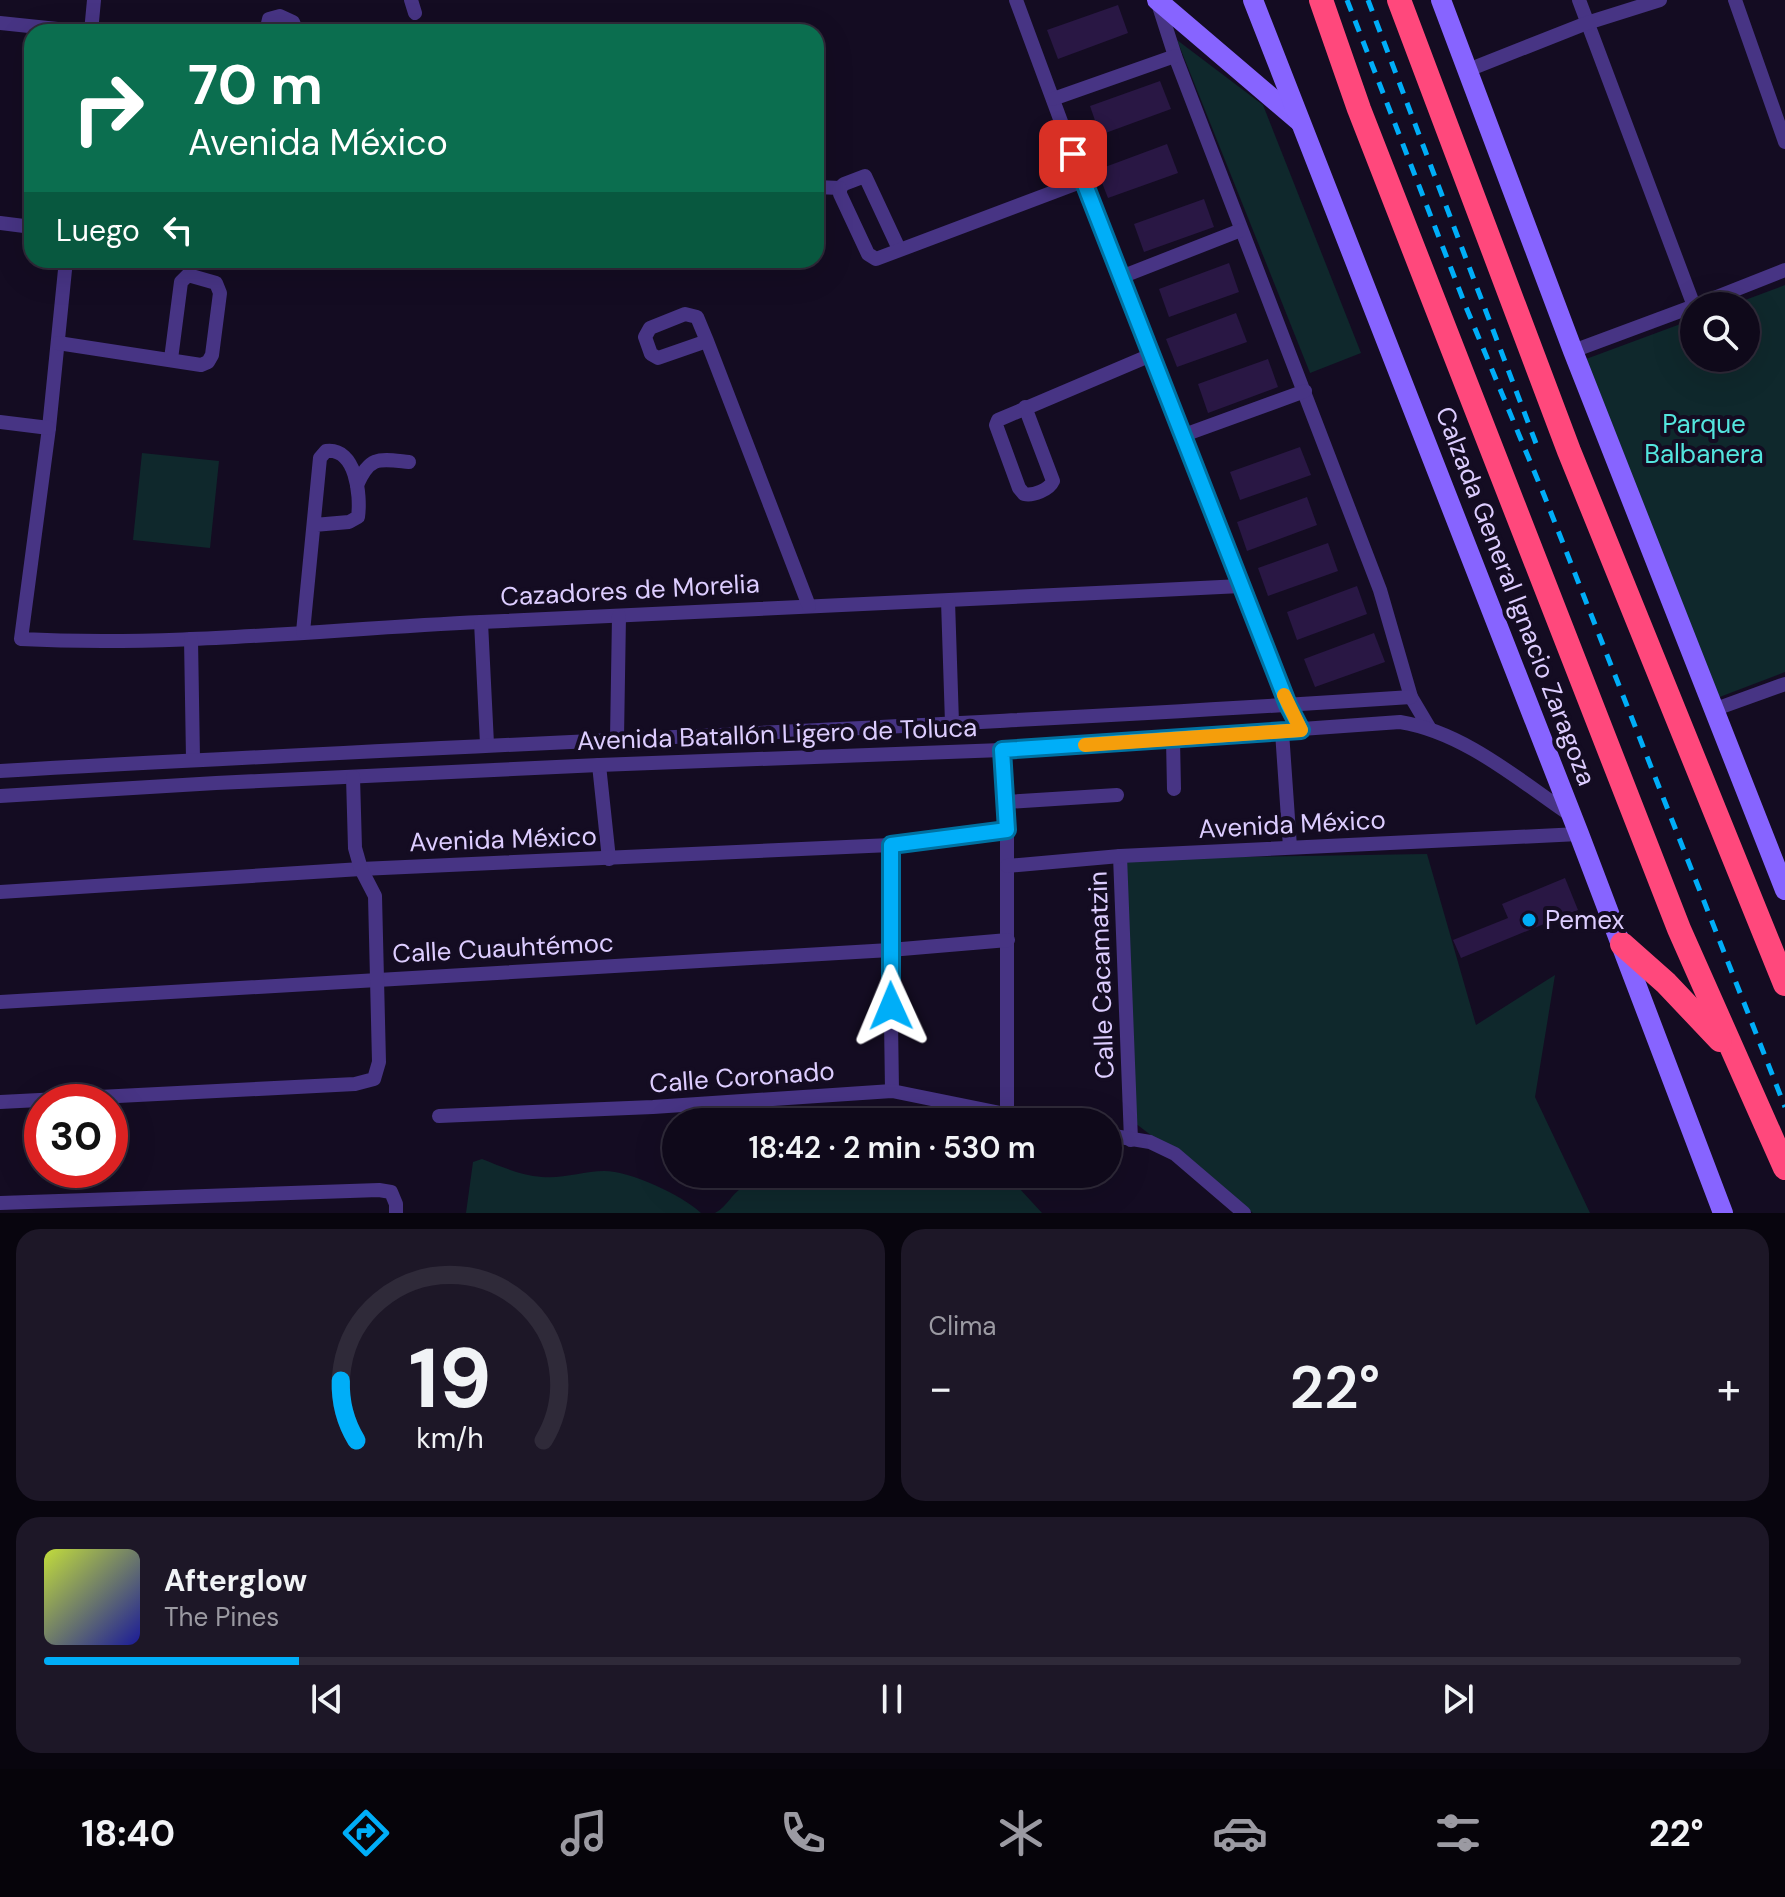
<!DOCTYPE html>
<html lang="es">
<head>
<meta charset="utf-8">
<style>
	body { margin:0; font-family:"DM Sans",sans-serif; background:#1d1727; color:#f1f3f6; height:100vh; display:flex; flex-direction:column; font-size:30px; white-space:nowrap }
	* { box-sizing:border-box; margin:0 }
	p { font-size:26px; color:#9b9aa2 }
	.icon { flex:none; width:44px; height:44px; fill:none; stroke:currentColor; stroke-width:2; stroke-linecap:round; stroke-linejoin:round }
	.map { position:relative; height:1213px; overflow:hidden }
	.details { display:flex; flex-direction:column; gap:16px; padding:16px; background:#08050e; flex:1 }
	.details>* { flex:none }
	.hud { position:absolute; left:24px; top:24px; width:800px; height:244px; border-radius:24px; box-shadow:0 8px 32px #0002,0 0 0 2px #2f2a39; background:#0b6e4f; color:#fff; overflow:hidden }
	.buttons { position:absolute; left:1680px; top:292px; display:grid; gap:16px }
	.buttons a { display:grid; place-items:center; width:80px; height:80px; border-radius:50%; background:#0f091a; box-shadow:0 8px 32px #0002,0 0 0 2px #2f2a39; font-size:40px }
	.speed { position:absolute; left:24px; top:1084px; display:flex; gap:16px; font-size:40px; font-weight:700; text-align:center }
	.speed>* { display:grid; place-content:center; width:104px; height:104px; border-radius:50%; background:#0f091a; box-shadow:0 8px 32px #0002,0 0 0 2px #2f2a39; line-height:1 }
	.speed .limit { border:12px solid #d22; background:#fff; color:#111 }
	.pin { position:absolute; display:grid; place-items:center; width:68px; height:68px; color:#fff; margin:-34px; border-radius:16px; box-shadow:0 4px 12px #0006 }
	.me { position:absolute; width:88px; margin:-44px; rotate:359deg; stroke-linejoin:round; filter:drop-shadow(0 0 6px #0008) }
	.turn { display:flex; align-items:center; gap:28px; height:168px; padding:0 32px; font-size:36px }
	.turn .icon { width:104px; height:104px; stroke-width:2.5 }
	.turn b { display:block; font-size:56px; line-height:68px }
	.then { display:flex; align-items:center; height:76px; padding:0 32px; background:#0003; gap:16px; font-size:30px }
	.big { font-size:60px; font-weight:600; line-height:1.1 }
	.details .tile { flex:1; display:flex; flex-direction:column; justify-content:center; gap:12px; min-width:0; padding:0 28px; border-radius:24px; background:#1d1727 }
	.details .dial { align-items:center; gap:0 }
	.dial svg { height:208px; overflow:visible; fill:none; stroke:#2f2a39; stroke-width:7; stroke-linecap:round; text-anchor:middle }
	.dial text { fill:#f1f3f6; stroke:none }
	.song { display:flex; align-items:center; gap:24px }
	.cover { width:96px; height:96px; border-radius:12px; background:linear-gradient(135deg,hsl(70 70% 55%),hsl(240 70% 35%)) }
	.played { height:8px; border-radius:4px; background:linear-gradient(90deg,#00aef8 15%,#2f2a39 15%) }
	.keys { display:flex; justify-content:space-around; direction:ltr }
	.heat { display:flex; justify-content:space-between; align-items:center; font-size:44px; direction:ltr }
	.details .tiles { flex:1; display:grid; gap:16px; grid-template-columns:1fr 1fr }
	.tile:last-child { grid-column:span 2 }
	.trip { position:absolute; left:662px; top:1108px; width:460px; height:80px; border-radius:40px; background:#0f091a; box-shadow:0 8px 32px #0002,0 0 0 2px #2f2a39; font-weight:600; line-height:80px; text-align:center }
	.tabs { display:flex; height:128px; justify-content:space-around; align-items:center; background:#06040a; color:#9b9aa2 }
	.tabs .icon { width:56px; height:56px }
	.tabs .active { color:#00aef8 }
	.tabs b { font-size:36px; color:#f1f3f6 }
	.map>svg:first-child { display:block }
	.green { fill:#0f282c }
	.building { fill:#291744 }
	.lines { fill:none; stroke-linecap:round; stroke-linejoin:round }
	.minor { stroke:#473484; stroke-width:14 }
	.secondary { stroke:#8764ff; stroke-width:20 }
	.motorway { stroke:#ff487c; stroke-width:24 }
	.rail { stroke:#00aef8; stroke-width:5; stroke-dasharray:12 10; stroke-linecap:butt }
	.route-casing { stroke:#0071a1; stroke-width:20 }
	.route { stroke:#00aef8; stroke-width:14 }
	.slow { stroke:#f59e0b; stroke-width:14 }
	.poi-dot { fill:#00aef8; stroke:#140c22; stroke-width:3 }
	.labels { text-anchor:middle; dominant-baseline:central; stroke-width:8; stroke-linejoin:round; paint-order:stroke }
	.park-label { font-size:26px; fill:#53e5de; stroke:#140c22 }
	.street-label { font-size:26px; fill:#ddcdff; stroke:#140c22 }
	.poi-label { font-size:26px; fill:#ddcdff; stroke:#140c22; text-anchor:start }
</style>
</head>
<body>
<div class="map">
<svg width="1785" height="1213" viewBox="0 0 1785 1213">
	<rect width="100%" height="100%" fill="#140c22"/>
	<g class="green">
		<path d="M1177,40l86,65 98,248 -51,20z"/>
		<path d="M1785,285v387l-68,26 -131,-339 108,-40v39h52v-52h-17z"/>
		<path d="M142,453l77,8 -9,87 -77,-8z"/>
		<path d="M1427,854l49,171 79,-50 -20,122 55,116h-337l-118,-90 -12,-264z"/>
		<path d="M482,1159c20,8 38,16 60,18 21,2 42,-6 62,-6 26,0 78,24 97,42h-235l7,-51z"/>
		<path d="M811,1174h195l36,39h-327c13,-7 16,-19 27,-25 20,-11 46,-11 69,-14z"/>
	</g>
	<g class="building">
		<path d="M1118,5l10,28 -70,26 -11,-29z"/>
		<path d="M1160,81l11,28 -71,26 -10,-29z"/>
		<path d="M1167,144l11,29 -70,25 -11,-28z"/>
		<path d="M1204,199l10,28 -70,25 -10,-28z"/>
		<path d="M1229,263l10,29 -70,25 -10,-28z"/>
		<path d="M1236,313l11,29 -70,25 -11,-28z"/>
		<path d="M1268,359l10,28 -70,26 -10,-29z"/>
		<path d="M1300,447l11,28 -71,25 -10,-28z"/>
		<path d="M1307,497l10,28 -70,26 -10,-29z"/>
		<path d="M1328,543l10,28 -70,25 -10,-28z"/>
		<path d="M1357,586l10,28 -70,26 -10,-28z"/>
		<path d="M1374,633l11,29 -70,25 -11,-28z"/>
		<path d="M1565,878l13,32 -117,48 -8,-18 55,-22 -6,-14z"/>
	</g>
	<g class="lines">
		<g class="minor">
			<path d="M411,0l4,13"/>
			<path d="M1016,0l67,181 205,524 13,25"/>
			<path d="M1157,0l18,56 205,534 31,107 19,32"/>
			<path d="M1579,0l115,306"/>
			<path d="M1735,0l50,142"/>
			<path d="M0,23l86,9"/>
			<path d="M91,32l3,-32"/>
			<path d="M266,32l3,-13 11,-3 13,6 4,10"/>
			<path d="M1468,70l119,-47 73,-23"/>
			<path d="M1053,99l122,-43"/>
			<path d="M816,187l24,1 4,-4 21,-8 34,73"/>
			<path d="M840,188v6l28,60 8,5 207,-78"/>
			<path d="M0,223l32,4"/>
			<path d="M66,260l-17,168 -28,211c154,8 307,-10 460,-17 254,-13 507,-23 760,-36"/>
			<path d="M1121,277l120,-47"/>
			<path d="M1694,306l91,-36"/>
			<path d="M707,341l-49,17 -7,-4 -6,-17 5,-9 35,-14 12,3 10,24 102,265"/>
			<path d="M58,343l143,22 7,-3 4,-7 8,-62 -4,-10 -28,-8 -7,7 -10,77"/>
			<path d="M1573,351l121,-45"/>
			<path d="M1025,407l28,74c-4,9 -20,15 -29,13l-5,-6 -23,-63 2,-5 153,-65"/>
			<path d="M0,422l49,6"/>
			<path d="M1184,435l121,-44"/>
			<path d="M357,485c13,-30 23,-26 52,-23"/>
			<path d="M948,601l4,122"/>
			<path d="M481,622l6,122"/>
			<path d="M303,632l17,-174 6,-7c30,-4 35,44 32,66l-9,5 -35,3"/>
			<path d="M191,639l2,120"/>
			<path d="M1713,710l72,-26"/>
			<path d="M1282,732l8,115"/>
			<path d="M617,738l2,-122"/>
			<path d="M1173,740l1,49"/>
			<path d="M1002,750l5,80v285"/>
			<path d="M599,765l10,94"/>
			<path d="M0,771c470,-27 941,-43 1411,-74"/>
			<path d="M0,796l216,-13 383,-18 403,-15 398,-28c64,10 120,59 172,94"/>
			<path d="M1006,802l111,-7"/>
			<path d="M891,845l-1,105 2,141"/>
			<path d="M1120,856l11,284"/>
			<path d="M1007,866l113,-10 459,-22"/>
			<path d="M0,892l361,-23 530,-24 116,-15"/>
			<path d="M0,1002l890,-52 118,-10"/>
			<path d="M0,1102l355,-18 19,-5 5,-17 -4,-166 -14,-27 -6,-21 -2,-71"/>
			<path d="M439,1116l214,-9 239,-16 152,31"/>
			<path d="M1108,1135l42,7 25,12 69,59"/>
			<path d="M0,1203l379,-13 12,2 5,12v9"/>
		</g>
		<g class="secondary">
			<path d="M1157,0l143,122"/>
			<path d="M1253,0l326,834 144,379"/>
			<path d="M1441,0l132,351 212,539"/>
		</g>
		<g class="motorway">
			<path d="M1321,0l38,109 320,820 106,239"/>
			<path d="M1399,0l170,451 216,533"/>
			<path d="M1622,944l44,39 54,57"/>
		</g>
		<g class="rail">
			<path d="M1347,0l119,307 78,188 241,612"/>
			<path d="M1368,0l169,446"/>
		</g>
	</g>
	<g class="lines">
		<defs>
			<path id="route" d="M891,1006v-161l116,-15 -5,-80 299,-20 -13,-25 -215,-551"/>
		</defs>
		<use href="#route" class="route-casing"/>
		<use href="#route" class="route"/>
		<path class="slow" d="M1085,745l216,-15 -17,-35"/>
	</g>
	<circle class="poi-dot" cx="1529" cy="920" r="8"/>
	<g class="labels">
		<g class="park-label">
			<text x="1704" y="424">Parque<tspan x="1704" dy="30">Balbanera</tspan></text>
		</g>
		<g class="street-label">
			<text transform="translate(630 590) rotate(-3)">Cazadores de Morelia</text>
			<text transform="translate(1516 596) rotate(69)">Calzada General Ignacio Zaragoza</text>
			<text transform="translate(777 734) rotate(-2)">Avenida Batallón Ligero de Toluca</text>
			<text transform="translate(1292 824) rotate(-3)">Avenida México</text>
			<text transform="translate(503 839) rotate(-2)">Avenida México</text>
			<text transform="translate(503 948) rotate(-3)">Calle Cuauhtémoc</text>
			<text transform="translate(1101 975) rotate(-92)">Calle Cacamatzin</text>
			<text transform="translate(742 1077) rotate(-4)">Calle Coronado</text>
		</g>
		<g class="poi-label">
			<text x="1545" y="920">Pemex</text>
		</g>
	</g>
</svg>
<div class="buttons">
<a><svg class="icon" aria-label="search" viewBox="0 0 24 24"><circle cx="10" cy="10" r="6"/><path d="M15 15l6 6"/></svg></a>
</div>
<div class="speed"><div class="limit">30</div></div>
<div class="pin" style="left:1073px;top:154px;background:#d93025"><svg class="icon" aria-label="arrive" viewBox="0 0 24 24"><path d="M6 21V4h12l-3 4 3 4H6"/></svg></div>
<svg class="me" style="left:891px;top:1006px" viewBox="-20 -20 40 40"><path d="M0-17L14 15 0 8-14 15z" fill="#00aef8" stroke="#fff" stroke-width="4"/></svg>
<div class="trip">18:42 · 2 min · 530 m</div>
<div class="hud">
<div class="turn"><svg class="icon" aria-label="right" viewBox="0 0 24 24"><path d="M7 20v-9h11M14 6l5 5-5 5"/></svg><div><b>70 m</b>Avenida México</div></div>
<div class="then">Luego<svg class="icon" aria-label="left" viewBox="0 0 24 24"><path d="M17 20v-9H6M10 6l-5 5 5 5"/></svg></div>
</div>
</div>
<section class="details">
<div class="tiles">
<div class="tile dial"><svg viewBox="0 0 100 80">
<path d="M14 69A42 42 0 1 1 86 69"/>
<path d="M14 69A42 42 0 0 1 8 46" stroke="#00aef8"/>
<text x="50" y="56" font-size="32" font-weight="700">19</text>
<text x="50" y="72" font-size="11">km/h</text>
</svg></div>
<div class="tile"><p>Clima</p>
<div class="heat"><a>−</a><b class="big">22°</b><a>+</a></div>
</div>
<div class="tile">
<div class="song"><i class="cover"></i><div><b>Afterglow</b><p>The Pines</p></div></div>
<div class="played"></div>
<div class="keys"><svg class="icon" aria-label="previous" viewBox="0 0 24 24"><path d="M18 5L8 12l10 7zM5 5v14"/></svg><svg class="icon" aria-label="pause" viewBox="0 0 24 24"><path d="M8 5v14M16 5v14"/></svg><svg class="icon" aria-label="next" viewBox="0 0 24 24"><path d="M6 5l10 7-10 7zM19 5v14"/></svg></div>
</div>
</div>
</section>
<nav class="tabs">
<b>18:40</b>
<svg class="icon active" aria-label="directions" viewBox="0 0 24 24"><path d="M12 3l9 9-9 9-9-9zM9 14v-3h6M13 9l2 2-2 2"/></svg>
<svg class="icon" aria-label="music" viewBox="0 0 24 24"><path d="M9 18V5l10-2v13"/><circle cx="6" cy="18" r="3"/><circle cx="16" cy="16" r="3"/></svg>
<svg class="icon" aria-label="phone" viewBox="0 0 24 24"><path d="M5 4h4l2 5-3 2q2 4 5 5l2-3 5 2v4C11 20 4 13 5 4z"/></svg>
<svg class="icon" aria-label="climate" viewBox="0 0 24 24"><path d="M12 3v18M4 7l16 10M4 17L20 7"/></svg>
<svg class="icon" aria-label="car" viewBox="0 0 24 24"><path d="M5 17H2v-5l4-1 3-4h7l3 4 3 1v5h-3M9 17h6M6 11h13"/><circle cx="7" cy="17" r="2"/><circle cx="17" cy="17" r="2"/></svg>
<svg class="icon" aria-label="filters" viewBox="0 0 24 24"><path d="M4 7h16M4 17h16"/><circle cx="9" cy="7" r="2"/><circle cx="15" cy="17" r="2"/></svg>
<b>22°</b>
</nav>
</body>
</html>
